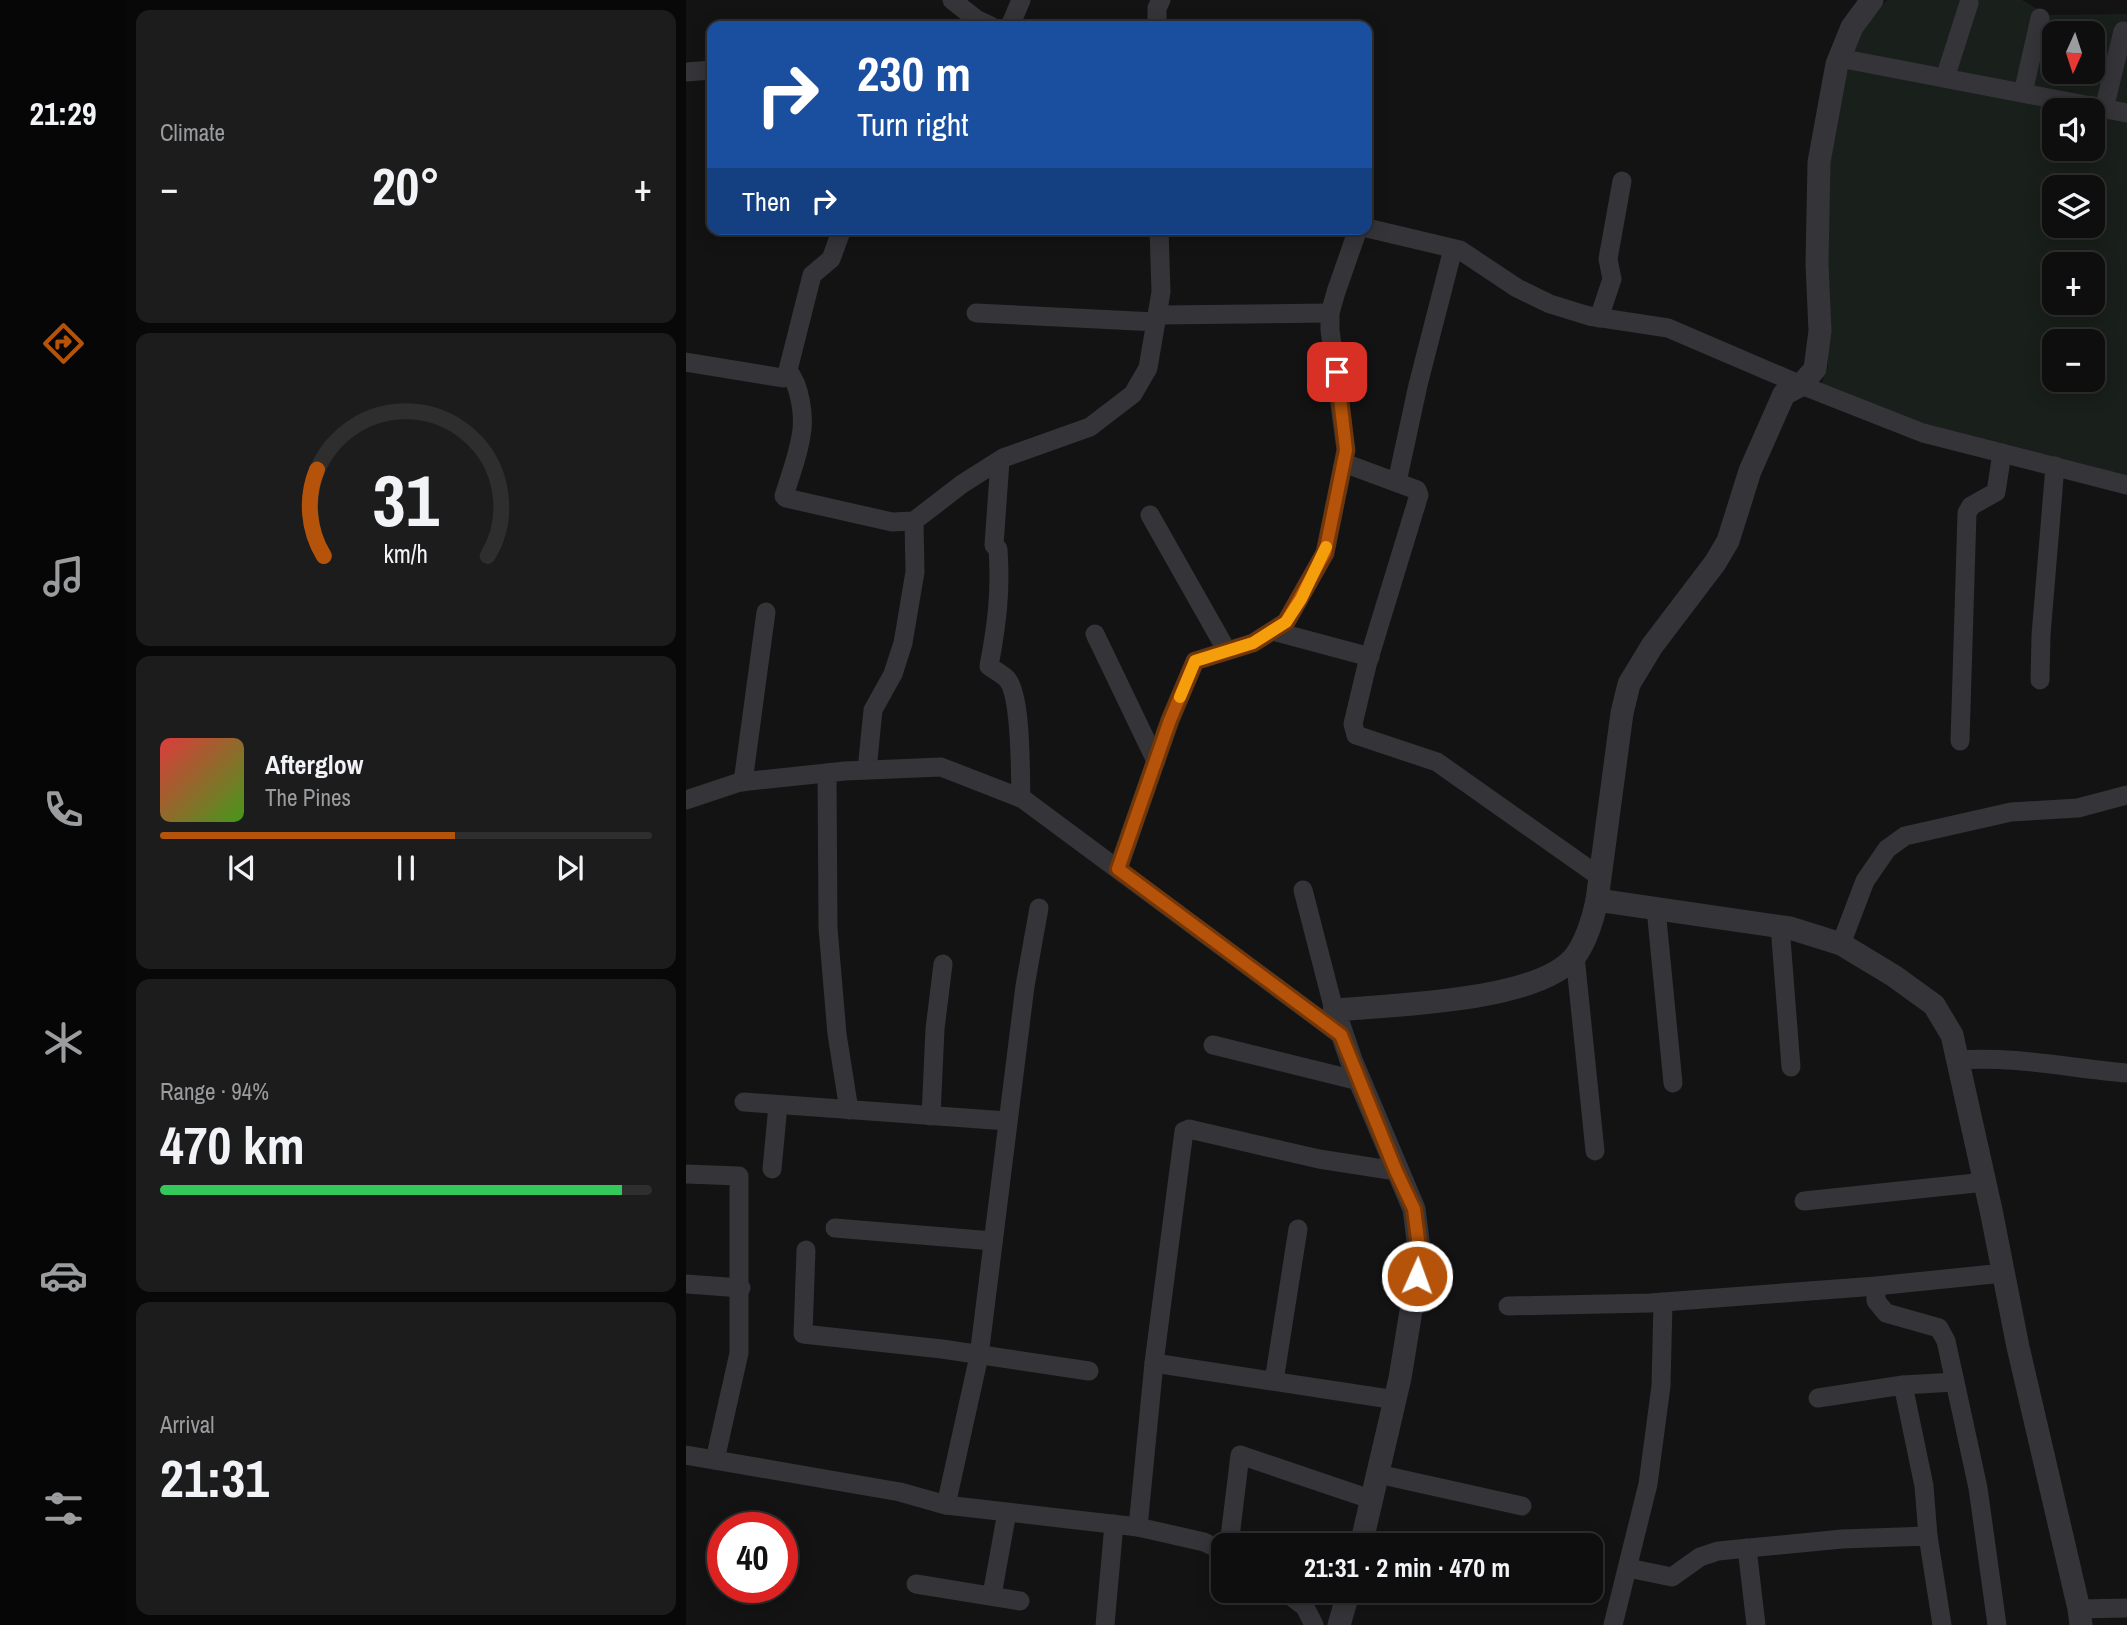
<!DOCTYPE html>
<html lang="en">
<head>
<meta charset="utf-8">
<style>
	body { margin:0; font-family:"Archivo Narrow",sans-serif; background:#1c1c1d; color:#f1f3f6; height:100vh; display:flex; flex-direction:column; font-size:26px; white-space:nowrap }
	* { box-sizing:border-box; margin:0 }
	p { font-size:23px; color:#9b9c9e }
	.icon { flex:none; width:38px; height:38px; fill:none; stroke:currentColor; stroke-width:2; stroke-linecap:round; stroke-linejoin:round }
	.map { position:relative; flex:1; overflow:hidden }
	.details { display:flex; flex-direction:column; gap:10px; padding:10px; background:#080808; width:560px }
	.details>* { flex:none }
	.hud { position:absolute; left:21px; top:21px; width:665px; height:214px; border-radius:14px; box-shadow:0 4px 18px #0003,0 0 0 2px #2e2e2f; background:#1a4fa0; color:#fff; overflow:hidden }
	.needle { width:46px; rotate:183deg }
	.controls { position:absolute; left:1356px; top:21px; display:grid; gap:14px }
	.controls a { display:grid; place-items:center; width:63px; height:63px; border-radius:14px; background:#0e0e0f; box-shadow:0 4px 18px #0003,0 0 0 2px #2e2e2f; font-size:35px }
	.speed { position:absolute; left:21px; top:1512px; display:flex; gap:14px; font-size:35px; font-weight:700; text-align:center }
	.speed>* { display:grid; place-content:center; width:91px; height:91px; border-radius:50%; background:#0e0e0f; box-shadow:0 4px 18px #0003,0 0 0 2px #2e2e2f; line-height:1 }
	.speed .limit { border:10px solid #d22; background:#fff; color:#111 }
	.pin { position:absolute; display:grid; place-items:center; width:60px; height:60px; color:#fff; margin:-30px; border-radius:14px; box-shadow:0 4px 10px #0006 }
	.me { position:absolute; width:77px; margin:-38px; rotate:2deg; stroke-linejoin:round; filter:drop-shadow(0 0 5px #0008) }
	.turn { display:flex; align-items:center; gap:24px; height:147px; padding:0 35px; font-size:32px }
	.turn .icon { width:91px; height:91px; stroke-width:2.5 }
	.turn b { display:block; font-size:49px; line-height:60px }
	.then { display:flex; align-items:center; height:66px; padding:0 35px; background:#0003; gap:14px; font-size:26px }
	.big { font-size:52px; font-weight:700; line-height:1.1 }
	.details .tile { flex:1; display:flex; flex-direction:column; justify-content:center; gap:10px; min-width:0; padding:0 24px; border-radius:14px; background:#1c1c1d }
	.details .dial { align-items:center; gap:0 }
	.dial svg { height:182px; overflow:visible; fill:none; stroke:#2e2e2f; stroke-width:7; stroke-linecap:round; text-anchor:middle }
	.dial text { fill:#f1f3f6; stroke:none }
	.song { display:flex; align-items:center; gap:21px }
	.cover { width:84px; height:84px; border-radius:10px; background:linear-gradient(135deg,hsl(0 70% 55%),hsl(100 70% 35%)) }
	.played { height:7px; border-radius:4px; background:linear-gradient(90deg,#b45309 60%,#2e2e2f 60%) }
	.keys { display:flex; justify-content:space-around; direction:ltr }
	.heat { display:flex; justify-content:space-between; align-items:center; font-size:38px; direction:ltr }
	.charge { height:10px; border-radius:5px; background:linear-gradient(90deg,#34c759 94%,#2e2e2f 0) }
	.trip { position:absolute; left:525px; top:1533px; width:392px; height:70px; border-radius:14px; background:#0e0e0f; box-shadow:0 4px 18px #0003,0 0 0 2px #2e2e2f; font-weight:700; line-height:70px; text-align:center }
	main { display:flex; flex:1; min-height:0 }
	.tabs { display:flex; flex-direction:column; width:126px; justify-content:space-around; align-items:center; background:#060606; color:#9b9c9e }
	.tabs .icon { width:49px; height:49px }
	.tabs .selected { color:#b45309 }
	.tabs b { font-size:32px; color:#f1f3f6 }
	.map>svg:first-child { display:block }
	.green { fill:#191f1b; fill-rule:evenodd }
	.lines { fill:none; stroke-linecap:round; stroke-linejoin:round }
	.minor { stroke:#343439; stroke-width:19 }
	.tertiary { stroke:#343439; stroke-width:23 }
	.route-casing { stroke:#753606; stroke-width:18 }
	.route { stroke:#b45309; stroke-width:12 }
	.slow { stroke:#f59e0b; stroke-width:12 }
</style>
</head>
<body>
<main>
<nav class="tabs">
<b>21:29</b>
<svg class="icon selected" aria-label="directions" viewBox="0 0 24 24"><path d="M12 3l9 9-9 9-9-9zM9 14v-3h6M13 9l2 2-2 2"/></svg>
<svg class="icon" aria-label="music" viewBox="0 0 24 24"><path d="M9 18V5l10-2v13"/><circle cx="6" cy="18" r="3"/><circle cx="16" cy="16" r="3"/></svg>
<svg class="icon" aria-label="phone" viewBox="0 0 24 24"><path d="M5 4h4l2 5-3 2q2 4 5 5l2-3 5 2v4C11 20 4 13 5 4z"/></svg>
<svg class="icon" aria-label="climate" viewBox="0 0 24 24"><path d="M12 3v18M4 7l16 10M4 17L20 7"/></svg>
<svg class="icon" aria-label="car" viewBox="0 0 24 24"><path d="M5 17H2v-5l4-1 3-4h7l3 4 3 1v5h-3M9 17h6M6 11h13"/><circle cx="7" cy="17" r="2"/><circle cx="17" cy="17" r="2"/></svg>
<svg class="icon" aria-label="filters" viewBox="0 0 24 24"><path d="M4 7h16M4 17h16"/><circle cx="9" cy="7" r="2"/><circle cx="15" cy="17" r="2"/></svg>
</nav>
<section class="details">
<div class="tile"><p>Climate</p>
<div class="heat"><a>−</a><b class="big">20°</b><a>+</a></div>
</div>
<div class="tile dial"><svg viewBox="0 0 100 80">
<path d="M14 69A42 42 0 1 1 86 69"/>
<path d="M14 69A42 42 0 0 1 11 31" stroke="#b45309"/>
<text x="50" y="56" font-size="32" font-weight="700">31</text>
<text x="50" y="72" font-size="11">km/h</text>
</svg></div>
<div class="tile">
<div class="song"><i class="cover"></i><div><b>Afterglow</b><p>The Pines</p></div></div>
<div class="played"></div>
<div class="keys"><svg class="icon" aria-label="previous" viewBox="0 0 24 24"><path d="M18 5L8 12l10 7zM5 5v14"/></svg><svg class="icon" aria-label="pause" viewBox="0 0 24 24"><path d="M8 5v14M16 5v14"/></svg><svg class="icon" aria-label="next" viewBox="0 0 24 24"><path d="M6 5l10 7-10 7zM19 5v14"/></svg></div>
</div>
<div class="tile"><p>Range · 94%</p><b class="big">470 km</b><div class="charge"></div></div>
<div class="tile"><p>Arrival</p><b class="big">21:31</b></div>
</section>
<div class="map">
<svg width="1441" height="1625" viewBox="0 0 1441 1625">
	<rect width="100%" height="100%" fill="#131314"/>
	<path class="green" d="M1201,0h135l26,15 79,-1v464l-190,-47 -116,-46 7,-18 -3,-113 2,-92 15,-93 24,-48zM1368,33h39v39h-39zM1368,110h39v39h-39zM1368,187h39v39h-39zM1368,264h39v39h-39zM1368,341h39v39h-39z"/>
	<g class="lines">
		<g class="minor">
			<path d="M266,0l24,19 15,7"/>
			<path d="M324,26l11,-26"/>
			<path d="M471,26v-18l4,-8"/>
			<path d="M1153,58l288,55"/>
			<path d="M0,72l26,-2"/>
			<path d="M1259,78l24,-75"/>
			<path d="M1337,93l17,-75"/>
			<path d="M1418,109l19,-78"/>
			<path d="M681,228l93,22 57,38 33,16 39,12 79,12 133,57 122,48 204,52"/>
			<path d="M290,313l180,9"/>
			<path d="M472,315l172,-2"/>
			<path d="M913,318l13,-39 -4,-20 14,-78"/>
			<path d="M0,362l97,16 4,-4 25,-99 19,-16 11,-30"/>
			<path d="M102,371c12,14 17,46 13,65 -3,20 -11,40 -17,60l2,2 106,24 22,-1 48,-37 41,-26 87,-31 43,-33 15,-26 13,-76 -2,-63"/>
			<path d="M314,461l-6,84 4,4c3,42 -1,75 -9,117 5,4 13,8 18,13 15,17 13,95 14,119"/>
			<path d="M658,463l73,27 2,5 -52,170 -14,59 3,11 81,27 163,115"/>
			<path d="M711,482l21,-97 35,-136"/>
			<path d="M464,515l77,136"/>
			<path d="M587,631l97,26"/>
			<path d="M409,634l61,127"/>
			<path d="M1354,680l1,-45 14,-169"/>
			<path d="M1274,741l7,-228 4,-7 25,-14 6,-39"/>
			<path d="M181,770l6,-60 20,-36 10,-31 12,-71 -1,-51"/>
			<path d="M141,773l1,155 9,106 12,76"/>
			<path d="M57,782l23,-170"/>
			<path d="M0,800l54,-18 105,-11 96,-4 82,32 318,236"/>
			<path d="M432,869l52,-149 25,-59 58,-18 33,-21 39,-69 21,-103 -16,-120v-17l6,-21 22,-63"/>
			<path d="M617,890l31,120"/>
			<path d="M970,909l17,174"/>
			<path d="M1094,926l11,141"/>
			<path d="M1155,944l24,-63 22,-32 18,-13 106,-24 67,-4 49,-13"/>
			<path d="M889,956l20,195"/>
			<path d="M527,1045l146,36"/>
			<path d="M1271,1060c62,-4 110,8 170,13"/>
			<path d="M58,1102l263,19"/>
			<path d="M245,1116l4,-87 8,-65"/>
			<path d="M86,1169l6,-64"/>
			<path d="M0,1174l53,2v177l-24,107"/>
			<path d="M1118,1201l181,-19"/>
			<path d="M149,1228l158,13"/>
			<path d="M120,1250l-3,84 139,15 147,22"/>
			<path d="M0,1284l55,4"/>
			<path d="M1190,1286v15l10,12 53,15 7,13 9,41 -52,3"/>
			<path d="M822,1306l142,-3 226,-17 127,-13"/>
			<path d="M468,1363l242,37"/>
			<path d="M588,1381l24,-152"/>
			<path d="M1269,1382l23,106 19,137"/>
			<path d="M1132,1398l85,-13 21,101 4,50"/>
			<path d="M0,1455l214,37 46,13 192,22 66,15 19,9"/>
			<path d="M692,1474l144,32"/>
			<path d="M260,1505l33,-149 46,-370 14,-78"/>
			<path d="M452,1527l16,-164 30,-232 5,-2 130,30 77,12"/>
			<path d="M543,1545l11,-90 133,45"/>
			<path d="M1061,1548l9,77"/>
			<path d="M942,1568l44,9 28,-20 18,-6 124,-12 86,-3 14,89"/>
			<path d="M230,1584l104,17"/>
			<path d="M598,1591l21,16 9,18"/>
			<path d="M306,1595l15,-83"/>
			<path d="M1393,1609l48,-1"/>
			<path d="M419,1625l9,-101"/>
			<path d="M927,1625l35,-141 13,-98 2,-84"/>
		</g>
		<g class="tertiary">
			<path d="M911,900l193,28 51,16 53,32 40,29 18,30 39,175 27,137 61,262 2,16"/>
			<path d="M675,1545l39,-167 20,-122 -6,-47 -63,-149 -17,-50c57,-5 207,-8 242,-55 11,-16 17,-36 21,-55l25,-187 7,-29 23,-38 63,-83 13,-22 22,-70 34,-77 17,-9 14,-16 5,-38 -3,-67 2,-102 18,-98 15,-37 20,-27"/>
			<path d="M653,1625l10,-34"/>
		</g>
	</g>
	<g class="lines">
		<defs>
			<path id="route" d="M651,372l9,78 -21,103 -39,69 -33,21 -58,18 -25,59 -52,149 223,166 55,136 18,38 6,46 -3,21"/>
		</defs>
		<use href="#route" class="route-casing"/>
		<use href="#route" class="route"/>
		<path class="slow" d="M494,697l15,-36 58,-18 33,-21 15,-23 25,-52"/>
	</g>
</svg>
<div class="controls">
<a><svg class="needle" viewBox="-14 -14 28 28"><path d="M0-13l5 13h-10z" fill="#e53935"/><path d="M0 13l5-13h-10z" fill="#9b9c9e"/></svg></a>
<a><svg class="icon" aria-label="sound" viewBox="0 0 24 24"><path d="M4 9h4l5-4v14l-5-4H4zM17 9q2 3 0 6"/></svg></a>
<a><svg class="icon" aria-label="layers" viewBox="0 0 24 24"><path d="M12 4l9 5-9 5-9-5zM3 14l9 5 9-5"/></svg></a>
<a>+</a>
<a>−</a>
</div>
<div class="speed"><div class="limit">40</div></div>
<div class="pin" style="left:651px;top:372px;background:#d93025"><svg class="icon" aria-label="arrive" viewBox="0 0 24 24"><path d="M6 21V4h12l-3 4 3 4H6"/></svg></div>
<svg class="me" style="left:731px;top:1276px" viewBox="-20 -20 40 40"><circle r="17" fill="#b45309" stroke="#fff" stroke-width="3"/><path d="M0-11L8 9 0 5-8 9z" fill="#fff"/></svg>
<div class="trip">21:31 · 2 min · 470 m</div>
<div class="hud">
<div class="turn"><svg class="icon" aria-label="right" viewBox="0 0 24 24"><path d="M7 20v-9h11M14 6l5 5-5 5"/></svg><div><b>230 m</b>Turn right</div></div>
<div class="then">Then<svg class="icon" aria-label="right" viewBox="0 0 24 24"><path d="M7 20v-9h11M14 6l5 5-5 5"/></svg></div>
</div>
</div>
</main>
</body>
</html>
